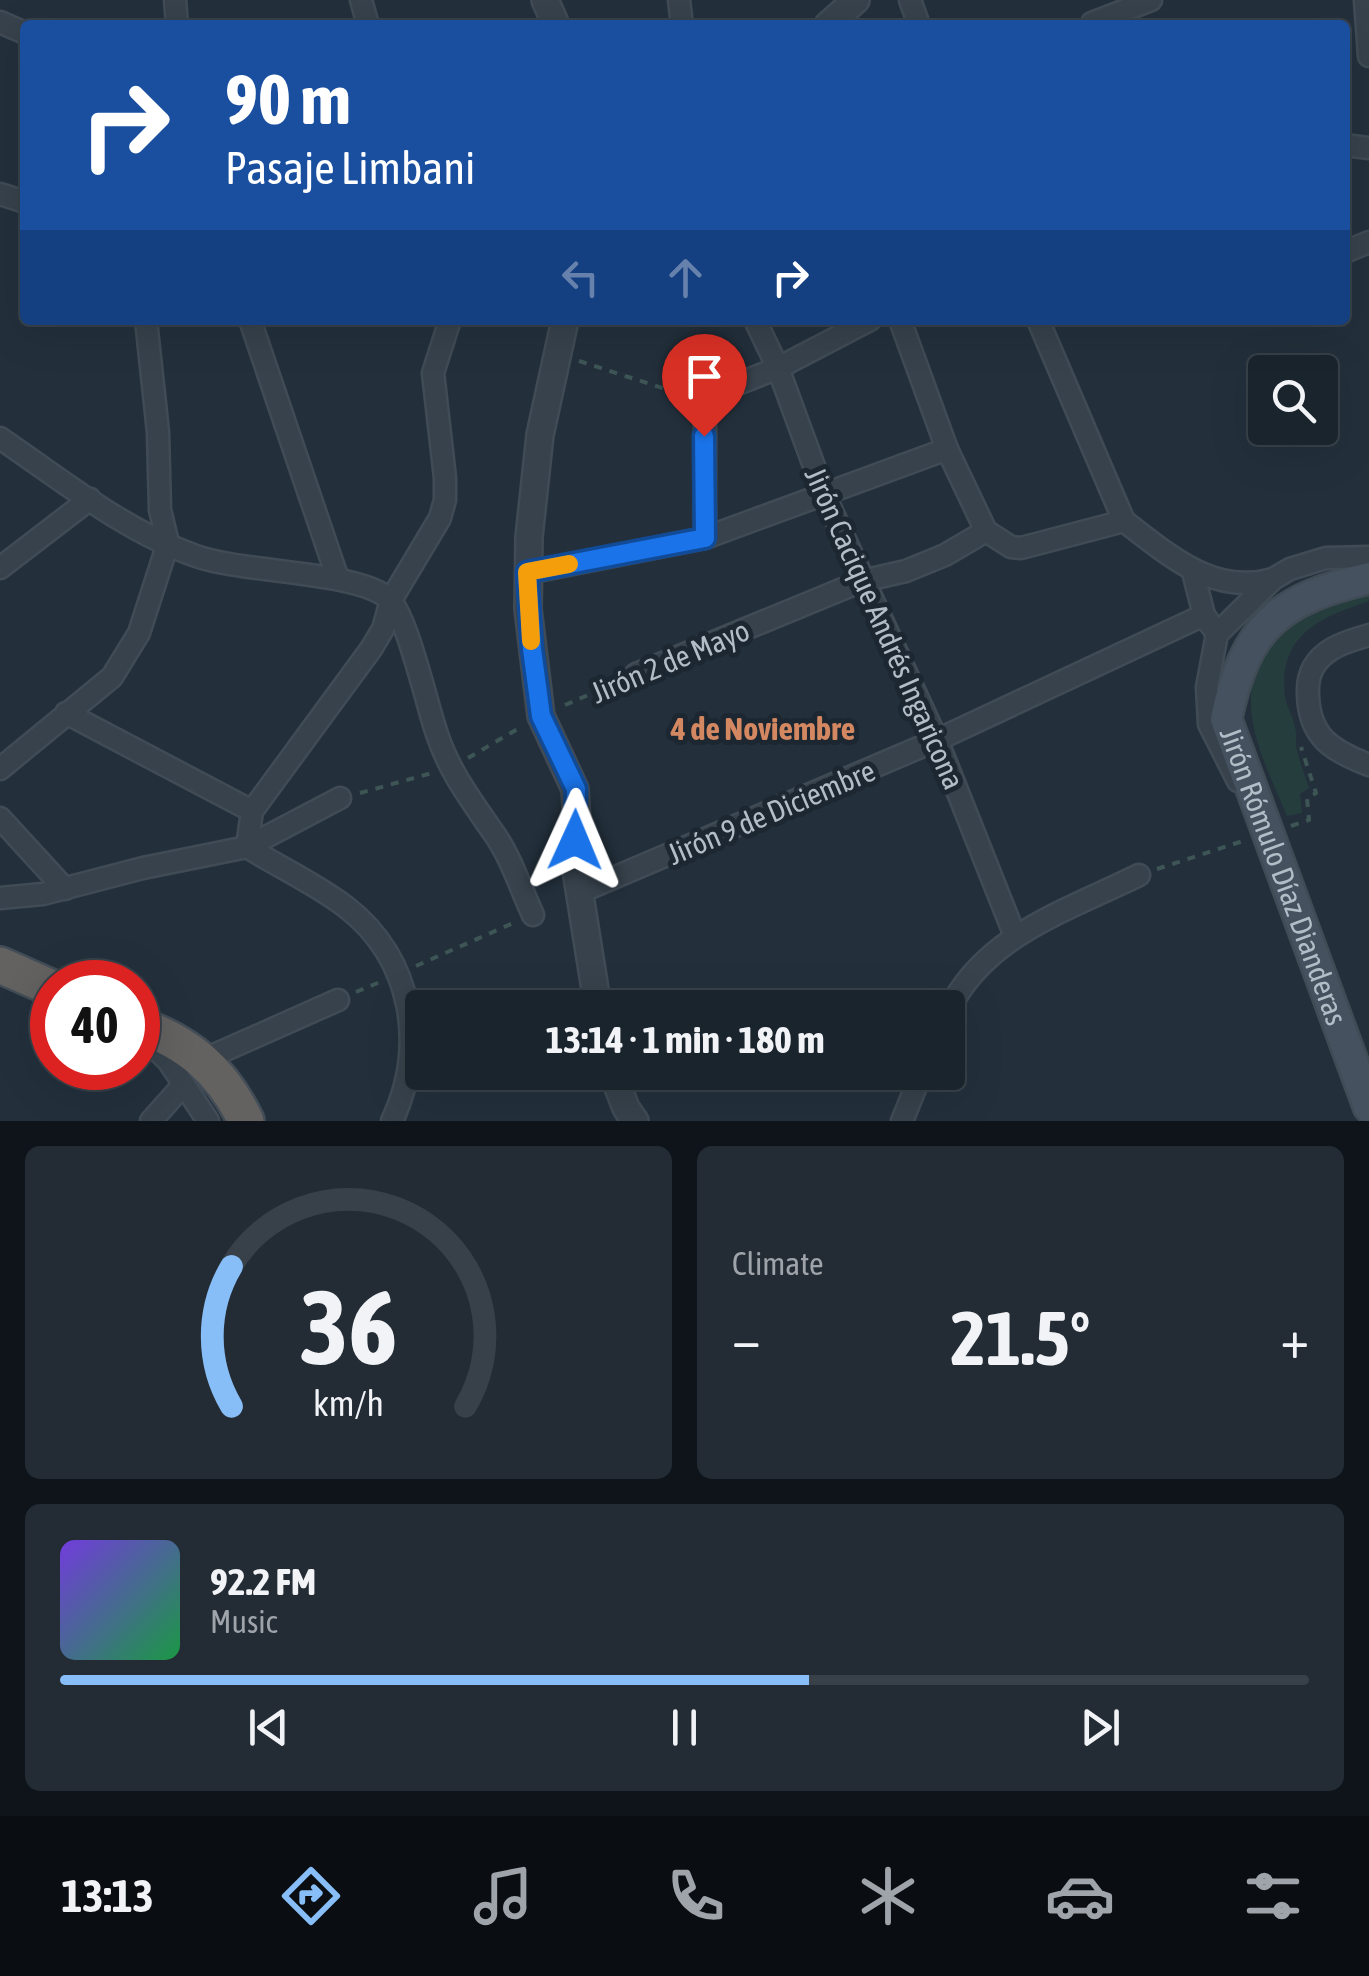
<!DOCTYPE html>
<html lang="en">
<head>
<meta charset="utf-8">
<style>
	body { margin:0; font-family:"Asap Condensed",sans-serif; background:#232c35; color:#f1f3f6; height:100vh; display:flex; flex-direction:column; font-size:38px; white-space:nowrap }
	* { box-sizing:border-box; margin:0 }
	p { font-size:32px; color:#9fa4aa }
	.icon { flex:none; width:55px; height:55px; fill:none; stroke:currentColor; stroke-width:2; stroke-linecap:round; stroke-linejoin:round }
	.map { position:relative; height:1121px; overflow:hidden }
	.panel { display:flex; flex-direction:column; gap:25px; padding:25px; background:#0e1419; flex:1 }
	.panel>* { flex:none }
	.guide { position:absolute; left:20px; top:20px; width:1330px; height:305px; border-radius:10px; box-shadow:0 10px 40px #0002,0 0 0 2px #384149; background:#1a4fa0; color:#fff; overflow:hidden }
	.fabs { position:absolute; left:1248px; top:355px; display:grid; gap:20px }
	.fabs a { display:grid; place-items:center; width:90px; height:90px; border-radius:10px; background:#1a242d; box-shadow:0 10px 40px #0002,0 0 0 2px #384149; font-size:50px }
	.speed { position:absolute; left:30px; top:960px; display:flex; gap:20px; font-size:50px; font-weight:700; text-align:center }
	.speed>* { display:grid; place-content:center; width:130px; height:130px; border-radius:50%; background:#1a242d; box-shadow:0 10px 40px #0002,0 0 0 2px #384149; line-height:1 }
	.speed .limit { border:15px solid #d22; background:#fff; color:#111 }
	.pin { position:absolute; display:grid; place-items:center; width:85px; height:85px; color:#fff; margin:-102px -42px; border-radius:50% 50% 50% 0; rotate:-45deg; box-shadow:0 0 10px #0007 }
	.pin .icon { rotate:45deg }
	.me { position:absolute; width:110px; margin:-55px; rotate:1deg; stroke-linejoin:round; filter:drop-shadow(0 0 8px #0008) }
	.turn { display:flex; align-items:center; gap:35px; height:210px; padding:0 40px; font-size:45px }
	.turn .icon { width:130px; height:130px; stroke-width:2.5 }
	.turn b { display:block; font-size:70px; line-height:85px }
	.lanes { display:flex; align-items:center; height:95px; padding:0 40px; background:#0003; justify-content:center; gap:50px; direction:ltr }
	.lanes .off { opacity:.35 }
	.big { font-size:75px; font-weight:700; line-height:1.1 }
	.panel .widget { flex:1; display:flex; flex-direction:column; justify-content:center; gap:15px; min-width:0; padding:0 35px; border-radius:15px; background:#232c35 }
	.panel .dial { align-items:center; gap:0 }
	.dial svg { height:260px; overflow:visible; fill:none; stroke:#384149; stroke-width:7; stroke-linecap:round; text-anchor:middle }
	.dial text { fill:#f1f3f6; stroke:none }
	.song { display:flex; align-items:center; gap:30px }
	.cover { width:120px; height:120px; border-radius:15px; background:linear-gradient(135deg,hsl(260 70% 55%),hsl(140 70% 35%)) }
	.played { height:10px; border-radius:5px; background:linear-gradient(90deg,#88bef8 60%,#384149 60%) }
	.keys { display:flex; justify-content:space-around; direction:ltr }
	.heat { display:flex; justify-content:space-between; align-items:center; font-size:55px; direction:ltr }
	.panel .tiles { flex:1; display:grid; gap:25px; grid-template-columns:1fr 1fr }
	.widget:last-child { grid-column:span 2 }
	.trip { position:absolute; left:405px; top:990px; width:560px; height:100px; border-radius:10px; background:#1a242d; box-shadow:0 10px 40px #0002,0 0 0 2px #384149; font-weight:700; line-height:100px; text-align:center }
	.tab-bar { display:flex; height:160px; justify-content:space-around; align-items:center; background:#0a0e12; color:#9fa4aa }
	.tab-bar .icon { width:70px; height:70px }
	.tab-bar .selected { color:#88bef8 }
	.tab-bar b { font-size:45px; color:#f1f3f6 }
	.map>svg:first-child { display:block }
	.green { fill:#253d3d }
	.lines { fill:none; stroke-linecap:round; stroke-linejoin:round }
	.minor-casing { stroke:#404b55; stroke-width:25 }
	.tertiary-casing { stroke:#404b55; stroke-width:30 }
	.secondary-casing { stroke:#404b55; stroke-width:35 }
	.trunk-casing { stroke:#424d57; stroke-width:40 }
	.path { stroke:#3e5555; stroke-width:4; stroke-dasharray:8 8; stroke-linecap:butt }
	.minor { stroke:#37424c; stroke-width:20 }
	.tertiary { stroke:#37424c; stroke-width:25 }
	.secondary { stroke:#45515f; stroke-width:30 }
	.trunk { stroke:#646260; stroke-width:35 }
	.route-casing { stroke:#114b97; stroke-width:25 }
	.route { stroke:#1a73e8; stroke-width:18 }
	.slow { stroke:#f59e0b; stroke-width:18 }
	.labels { text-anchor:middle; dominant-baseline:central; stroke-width:10; stroke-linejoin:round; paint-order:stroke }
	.street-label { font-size:30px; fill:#b2bdc8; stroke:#1c2731 }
	.neighbourhood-label { font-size:32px; font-weight:bold; fill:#d48861; stroke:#1c2731 }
</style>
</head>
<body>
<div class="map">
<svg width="1369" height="1121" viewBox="0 0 1369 1121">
	<rect width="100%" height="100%" fill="#23303c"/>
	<path class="green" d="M1369,586v15c-50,17 -91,34 -84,96 2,11 8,19 10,30 2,8 0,16 2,23 3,13 8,26 12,38l-9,6 2,19 -15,3c-26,-62 -60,-121 -12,-181 5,-5 9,-13 15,-18 14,-11 60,-24 79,-31z"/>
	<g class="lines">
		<defs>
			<g id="minor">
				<path d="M175,0l2,25"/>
				<path d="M361,0l7,25"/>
				<path d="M679,0l3,25"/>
				<path d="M910,0l9,25"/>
				<path d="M1365,0l4,56"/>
				<path d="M0,22l25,11"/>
				<path d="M1092,23l59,-23"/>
				<path d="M1345,145l24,3"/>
				<path d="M0,194l25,8"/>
				<path d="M1345,252l24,-10"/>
				<path d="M250,320l88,259"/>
				<path d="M755,320l23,48 47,128 112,244 78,196"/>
				<path d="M900,320l47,129 39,82"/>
				<path d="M1038,320l86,201"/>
				<path d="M0,438c62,42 124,93 196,118 47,17 160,15 192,42 19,16 39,108 49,136 12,37 34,66 56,98 18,25 27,55 40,83"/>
				<path d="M705,538v-141l73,-29 92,-48"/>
				<path d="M0,568l90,-69"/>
				<path d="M1193,572l11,43"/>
				<path d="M527,573l178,-35 242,-89"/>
				<path d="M1369,635c-12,4 -26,7 -37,14 -18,11 -25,25 -24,45 1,43 24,57 61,71"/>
				<path d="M636,674l226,-93 44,-10 39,-16 41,-24 25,16 10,1 103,-27c45,34 89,75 149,58"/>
				<path d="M66,713l186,98"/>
				<path d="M0,769l112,-92 27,-44 29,-90 -8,-33 -2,-78 -12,-112"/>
				<path d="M1238,781l-29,-57 -2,-37 10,-53 56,-55 17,-10 36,-11 43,-1"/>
				<path d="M0,818l65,71"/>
				<path d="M578,893l359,-153 267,-125 13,19"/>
				<path d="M0,898l43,-4 100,-26 104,-21 93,-49"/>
				<path d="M948,1012c35,-76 120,-102 191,-137"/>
				<path d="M143,1036l26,26 39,59"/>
				<path d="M203,1060l135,-60"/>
				<path d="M151,1121l33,-37"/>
				<path d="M392,1121c35,-75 21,-162 -46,-214 -30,-23 -67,-40 -99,-60l5,-36 119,-162 12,-20 8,-29 49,-82 5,-18v-22l-12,-105 17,-53"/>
				<path d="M902,1121l20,-49"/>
			</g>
			<g id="tertiary">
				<path d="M545,0l11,25"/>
				<path d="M828,25l28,-25"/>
				<path d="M565,320l-25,115 -11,102 -1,72 13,107 34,73 2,33 -3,36 24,150"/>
				<path d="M612,1072l14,36 9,13"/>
			</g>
			<g id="secondary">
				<path id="s1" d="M1369,578c-90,21 -124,48 -143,141l143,388"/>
			</g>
			<g id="trunk">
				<path d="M0,965l52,23"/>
				<path d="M138,1025c51,18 84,46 108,96"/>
			</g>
		</defs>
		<use href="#minor" class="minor-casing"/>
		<use href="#tertiary" class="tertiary-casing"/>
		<use href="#secondary" class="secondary-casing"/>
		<use href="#trunk" class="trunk-casing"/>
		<g class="path">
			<path d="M579,361l105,34"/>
			<path d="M565,705l51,-22"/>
			<path d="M468,758l53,-31"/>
			<path d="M360,793l72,-20"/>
			<path d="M1291,826l18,-6 -2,-22 9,-5 -15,-46"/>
			<path d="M1157,869l86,-28"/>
			<path d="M416,966l97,-43"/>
			<path d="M356,992l24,-10"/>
		</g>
		<use href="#minor" class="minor"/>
		<use href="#tertiary" class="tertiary"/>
		<use href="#secondary" class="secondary"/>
		<use href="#trunk" class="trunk"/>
	</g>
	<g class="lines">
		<defs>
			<path id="route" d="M575,840l1,-51 -35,-73 -9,-67 -5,-77 178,-34 -1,-102"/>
		</defs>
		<use href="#route" class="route-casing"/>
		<use href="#route" class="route"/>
		<path class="slow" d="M531,641l-4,-69 42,-8"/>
	</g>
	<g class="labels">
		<g class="street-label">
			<text transform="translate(885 628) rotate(66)">Jirón Cacique Andrés Ingaricona</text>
			<text transform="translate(670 661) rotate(-23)">Jirón 2 de Mayo</text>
			<text transform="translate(771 812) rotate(-23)">Jirón 9 de Diciembre</text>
			<text stroke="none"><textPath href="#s1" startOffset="385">Jirón Rómulo Díaz Dianderas</textPath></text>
		</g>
		<g class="neighbourhood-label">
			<text x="763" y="728">4 de Noviembre</text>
		</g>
	</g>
</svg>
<div class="fabs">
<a><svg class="icon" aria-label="search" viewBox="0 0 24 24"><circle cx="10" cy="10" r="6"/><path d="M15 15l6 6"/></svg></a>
</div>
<div class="speed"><div class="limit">40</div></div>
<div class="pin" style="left:704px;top:436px;background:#d93025"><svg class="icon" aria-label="arrive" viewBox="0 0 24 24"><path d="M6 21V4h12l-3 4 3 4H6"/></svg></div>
<svg class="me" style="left:575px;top:840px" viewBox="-20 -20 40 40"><path d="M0-17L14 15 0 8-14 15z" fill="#1a73e8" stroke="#fff" stroke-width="4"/></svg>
<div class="trip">13:14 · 1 min · 180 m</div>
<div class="guide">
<div class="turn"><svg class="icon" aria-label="right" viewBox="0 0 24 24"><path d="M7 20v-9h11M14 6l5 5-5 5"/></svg><div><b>90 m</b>Pasaje Limbani</div></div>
<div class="lanes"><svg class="icon off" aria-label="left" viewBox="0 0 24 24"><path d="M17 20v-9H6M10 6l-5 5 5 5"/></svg><svg class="icon off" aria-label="ahead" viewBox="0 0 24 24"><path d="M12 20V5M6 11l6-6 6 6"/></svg><svg class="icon" aria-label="right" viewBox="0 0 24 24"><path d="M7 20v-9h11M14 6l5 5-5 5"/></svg></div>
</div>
</div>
<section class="panel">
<div class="tiles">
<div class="widget dial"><svg viewBox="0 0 100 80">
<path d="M14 69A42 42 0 1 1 86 69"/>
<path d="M14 69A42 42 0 0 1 14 26" stroke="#88bef8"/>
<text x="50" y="56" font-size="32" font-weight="700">36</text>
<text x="50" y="72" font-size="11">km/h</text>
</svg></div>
<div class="widget"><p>Climate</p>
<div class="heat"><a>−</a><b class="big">21.5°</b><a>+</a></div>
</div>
<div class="widget">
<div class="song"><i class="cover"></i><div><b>92.2 FM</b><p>Music</p></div></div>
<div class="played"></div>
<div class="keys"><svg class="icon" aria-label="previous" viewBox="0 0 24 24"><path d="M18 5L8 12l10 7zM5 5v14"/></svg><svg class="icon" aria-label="pause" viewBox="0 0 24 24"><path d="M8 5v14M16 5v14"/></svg><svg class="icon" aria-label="next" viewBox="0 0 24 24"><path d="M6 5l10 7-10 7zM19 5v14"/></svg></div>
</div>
</div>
</section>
<nav class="tab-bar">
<b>13:13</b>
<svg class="icon selected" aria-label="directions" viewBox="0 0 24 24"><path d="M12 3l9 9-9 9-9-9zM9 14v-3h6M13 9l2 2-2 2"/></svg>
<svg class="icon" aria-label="music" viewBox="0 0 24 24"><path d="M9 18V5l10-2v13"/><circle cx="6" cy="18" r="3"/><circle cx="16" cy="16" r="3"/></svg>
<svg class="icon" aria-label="phone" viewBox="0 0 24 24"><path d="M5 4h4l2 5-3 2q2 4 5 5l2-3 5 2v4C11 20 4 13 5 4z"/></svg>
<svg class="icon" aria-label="climate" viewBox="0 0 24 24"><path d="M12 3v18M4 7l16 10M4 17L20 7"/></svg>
<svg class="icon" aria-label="car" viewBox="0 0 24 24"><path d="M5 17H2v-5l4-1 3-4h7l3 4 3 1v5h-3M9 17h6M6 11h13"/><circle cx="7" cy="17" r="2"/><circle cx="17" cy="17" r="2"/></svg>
<svg class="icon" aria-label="filters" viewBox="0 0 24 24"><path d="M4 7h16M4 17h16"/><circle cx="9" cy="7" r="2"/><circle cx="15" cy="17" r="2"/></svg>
</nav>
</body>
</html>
